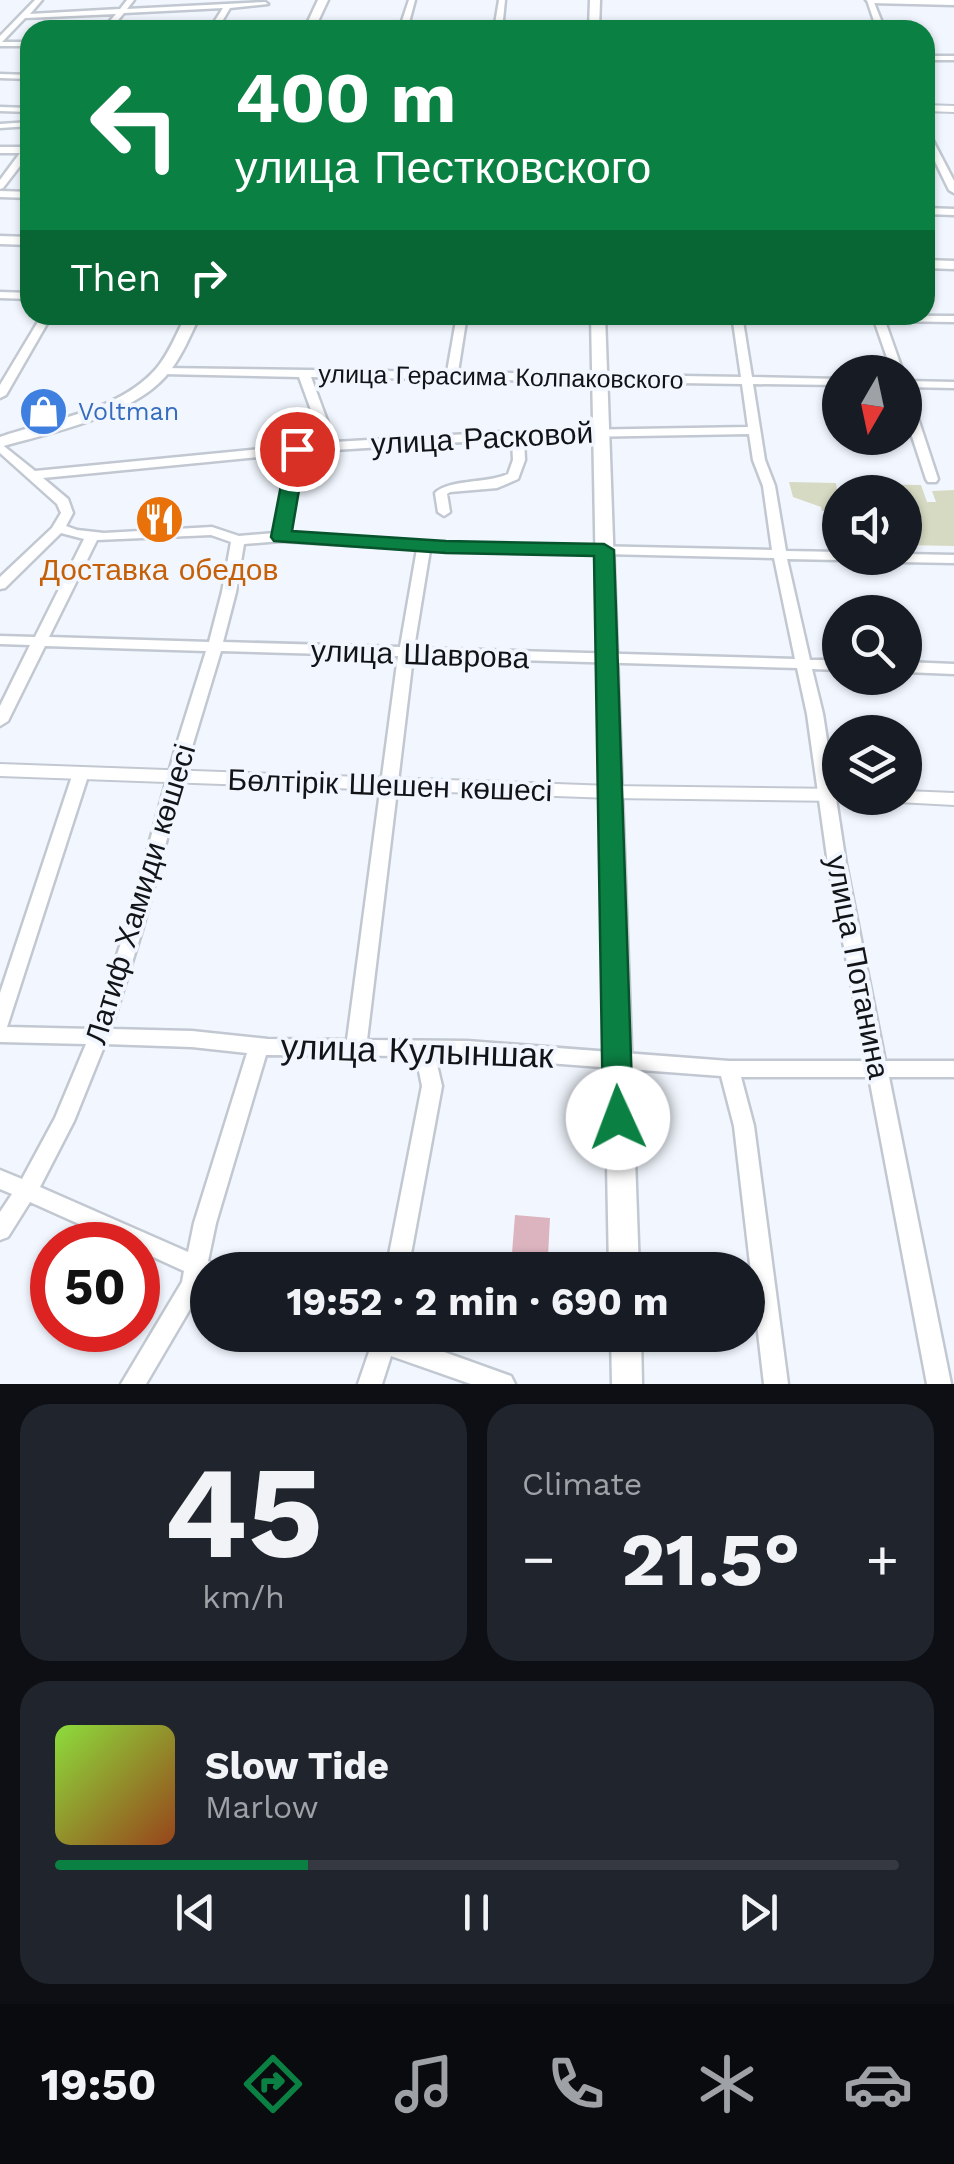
<!DOCTYPE html>
<html lang="en">
<head>
<meta charset="utf-8">
<style>
	body { margin:0; font-family:"Work Sans",sans-serif; background:#20242c; color:#f1f3f6; height:100vh; display:flex; flex-direction:column; font-size:38px; white-space:nowrap }
	* { box-sizing:border-box; margin:0 }
	p { font-size:32px; color:#9ea1a6 }
	.icon { flex:none; width:55px; height:55px; fill:none; stroke:currentColor; stroke-width:2; stroke-linecap:round; stroke-linejoin:round }
	.map { position:relative; height:1384px; overflow:hidden }
	.drawer { display:flex; flex-direction:column; gap:20px; padding:20px; background:#0d0f14; flex:1 }
	.drawer>* { flex:none }
	.guide { position:absolute; left:20px; top:20px; width:915px; height:305px; border-radius:30px; box-shadow:0 2px 8px #0004; background:#0b8043; color:#fff; overflow:hidden }
	.needle { width:65px; rotate:189deg }
	.controls { position:absolute; left:822px; top:355px; display:grid; gap:20px }
	.controls a { display:grid; place-items:center; width:100px; height:100px; border-radius:50%; background:#171b24; box-shadow:0 2px 8px #0004; font-size:50px }
	.speed { position:absolute; left:30px; top:1222px; display:flex; gap:20px; font-size:50px; font-weight:700; text-align:center }
	.speed>* { display:grid; place-content:center; width:130px; height:130px; border-radius:50%; background:#171b24; box-shadow:0 2px 8px #0004; line-height:1 }
	.speed .limit { border:15px solid #d22; background:#fff; color:#111 }
	.pin { position:absolute; display:grid; place-items:center; width:85px; height:85px; color:#fff; margin:-42px; border:5px solid #fff; border-radius:50%; box-shadow:0 2px 10px #0007 }
	.me { position:absolute; width:110px; margin:-55px; rotate:358deg; stroke-linejoin:round; filter:drop-shadow(0 0 8px #0008) }
	.turn { display:flex; align-items:center; gap:35px; height:210px; padding:0 50px; font-size:45px }
	.turn .icon { width:130px; height:130px; stroke-width:2.5 }
	.turn b { display:block; font-size:70px; line-height:85px }
	.then { display:flex; align-items:center; height:95px; padding:0 50px; background:#0003; gap:20px; font-size:38px }
	.big { font-size:75px; font-weight:700; line-height:1.1 }
	.drawer .widget { flex:1; display:flex; flex-direction:column; justify-content:center; gap:15px; min-width:0; padding:0 35px; border-radius:30px; background:#20242c }
	.drawer .dial { align-items:center; gap:0 }
	.dial b { font-size:130px; line-height:1 }
	.song { display:flex; align-items:center; gap:30px }
	.cover { width:120px; height:120px; border-radius:15px; background:linear-gradient(135deg,hsl(90 70% 55%),hsl(20 70% 35%)) }
	.played { height:10px; border-radius:5px; background:linear-gradient(90deg,#0b8043 30%,#363941 30%) }
	.keys { display:flex; justify-content:space-around; direction:ltr }
	.heat { display:flex; justify-content:space-between; align-items:center; font-size:55px; direction:ltr }
	.drawer .tiles { flex:1; display:grid; gap:20px; grid-template-columns:1fr 1fr }
	.widget:last-child { grid-column:span 2 }
	.trip { position:absolute; left:190px; top:1252px; width:575px; height:100px; border-radius:50px; background:#171b24; box-shadow:0 2px 8px #0004; font-weight:700; line-height:100px; text-align:center }
	.tab-bar { display:flex; height:160px; justify-content:space-around; align-items:center; background:#090b0e; color:#9ea1a6 }
	.tab-bar .icon { width:70px; height:70px }
	.tab-bar .selected { color:#0b8043 }
	.tab-bar b { font-size:45px; color:#f1f3f6 }
	.map>svg:first-child { display:block }
	.green { fill:#d6dac2 }
	.building { fill:#dcb4c0 }
	.lines { fill:none; stroke-linecap:round; stroke-linejoin:round }
	.minor-casing { stroke:#c2c8d1; stroke-width:5 }
	.tertiary-casing { stroke:#c2c8d1; stroke-width:4 }
	.secondary-casing { stroke:#c2c8d1; stroke-width:5 }
	.minor { fill:#fff; fill-rule:evenodd }
	.tertiary { fill:#fff; fill-rule:evenodd }
	.secondary { fill:#fff; fill-rule:evenodd }
	.route { fill:#0b8043; stroke:#07532c; stroke-width:2.5 }
	.labels { text-anchor:middle; dominant-baseline:central; stroke-width:8; stroke-linejoin:round; paint-order:stroke }
	.far-street-label { font-size:25px; fill:#121418; stroke:#f2f7ff }
	.far-shop-label { font-size:25px; fill:#366cbe; stroke:#f2f7ff; text-anchor:start }
	.street-label { font-size:30px; fill:#121418; stroke:#f2f7ff }
	.food-label { font-size:30px; fill:#c56008; stroke:#f2f7ff }
	.near-street-label { font-size:35px; fill:#121418; stroke:#f2f7ff }
</style>
</head>
<body>
<div class="map">
<svg width="954" height="1384" viewBox="0 0 954 1384">
	<rect width="100%" height="100%" fill="#f2f7ff"/>
	<g class="green">
		<path d="M789,482l47,1 4,28h-18l-1,-4 -28,-10z"/>
		<path d="M869,484l52,1 6,17h9l-4,-11 22,-1v56l-49,-1v-53h-33z"/>
	</g>
	<path class="building" d="M515,1215l35,3 -2,38 -36,-3z"/>
	<g class="lines">
		<defs>
			<g id="minor">
				<path d="M35,0h7l-12,14 90,-5 7,-9h7l-7,9 138,-7 3,2 -38,4 -13,22h-8l14,-22 -99,5 -14,17h-8l14,-16 -91,4 -23,24h28v4h-30v-10z"/>
				<path d="M409,0h6l-8,30h-8z"/>
				<path d="M499,0h6l-3,30h-8z"/>
				<path d="M867,0h6l12,30h-8z"/>
				<path d="M683,25h6l1,5h-8z"/>
				<path d="M782,26h3l2,4h-8l-1,-2z"/>
				<rect x="925" y="56" width="29" height="4"/>
				<path d="M0,74l30,1v4l-30,-1z"/>
				<path d="M0,107l30,1v4l-30,-1z"/>
				<path d="M30,122v4l-30,2v-4z"/>
				<path d="M925,130l4,3 25,48v12l-5,-3 -24,-49z"/>
				<path d="M30,142v11l-27,35 -3,1v-9l20,-27h-20v-6h24z"/>
				<path d="M0,191l30,1v6l-30,-1z"/>
				<path d="M925,208l29,1v6l-29,-1z"/>
				<path d="M0,292l30,1v6l-30,-1z"/>
				<path d="M42,315h10l-46,80 -6,3v-13z"/>
				<path d="M457,315h10l-9,57 283,5 -9,-62h10l10,62 88,2v6l-87,-1 12,76 10,26 11,65 54,1v6h6l-6,2 -53,-1 23,101h30v10l-28,-1 11,45 23,150 39,197h69v16h-65l62,307h-24l-58,-307h-128l13,49 34,258h-24l-30,-258 -13,-50 -254,-19 -32,-1 7,30 -34,184h-22l36,-184 -6,-30 -150,-1 -50,168 -8,38 8,3 2,6h-10v11l-4,-1 -4,12 -54,92h-25l61,-102 2,-11 -46,-21v-5h-12l-96,-43 -22,35 -8,3v-28l12,-18 -12,-5v-19l22,9 33,-61 31,-74 -86,-2v-49l73,-220 8,-5 8,5 -82,254 85,2 32,-95 52,-187 30,-96 -161,-5 -37,75 -8,5v-20l30,-61 -30,-1v-8l35,1 49,-98 -23,-6 -56,55 -5,1v-12l52,-49 9,-15 -4,-9 -57,-51v-10l35,28 288,-28 -24,-66 -137,-3 -6,-3 6,-3 285,4zM311,377l431,7 6,43 -230,4 -183,11zM749,434l4,26 10,26 9,64 -326,-7 -158,-10 14,-81 210,-13 1,21 -5,14c-22,10 -59,5 -73,19l3,19 6,4 6,-4 -3,-18 3,-2 47,-4 21,-9 7,-19 -1,-22zM290,454l-15,79 -36,3 -27,-9 -108,6 -27,-3 -11,-4 7,-13 -5,-14 -25,-21zM211,535l20,7 -9,50 -13,50 -160,-5 48,-97zM281,541l136,8 -17,98 -177,-5 13,-50 8,-48zM430,550l344,8 21,101 -381,-11zM221,651l177,5 -51,384 -79,-1 -76,-8 -81,-2 30,-95 51,-187zM413,657l384,11 10,46 21,150 38,197h-137l-262,-20 -100,-1zM105,1044l87,3 55,6 -53,170 -6,29 -148,-65 34,-66z"/>
				<path d="M775,315l179,1v6l-69,-1 18,51h-11l-18,-52 -94,-2z"/>
				<path d="M905,381l49,1v6l-49,-1z"/>
				<path d="M905,394l6,3 27,82 -2,3h-8l-2,-3 -21,-64z"/>
				<path d="M905,554l49,1v8l-55,-1 -7,-4h13z"/>
				<path d="M905,662l49,2v10l-49,-2z"/>
				<path d="M350,1335h47l114,41 4,8h-44l-80,-28 -9,28h-24l12,-35 -17,-6z"/>
			</g>
			<g id="tertiary">
				<path d="M925,105l29,1v6l-29,-1z"/>
				<path d="M0,764l611,22 229,3v9h8l-8,3 -229,-3 -611,-22z"/>
				<path d="M905,791l49,2v12l-56,-3 -2,-4h9z"/>
			</g>
			<g id="secondary">
				<path d="M318,0h10l-14,30h-10z"/>
				<path d="M590,0h10l-1,30h-10z"/>
				<path d="M866,0h88v5l-83,-2z"/>
				<path d="M0,236l30,1v8l-30,-1z"/>
				<path d="M925,260l29,1v8l-29,-1z"/>
				<path d="M186,315h14c-10,21 -19,44 -35,62 -35,39 -115,56 -165,70v-10c51,-18 118,-25 156,-68 13,-15 21,-36 30,-54z"/>
				<path d="M591,315h14l34,955h-30z"/>
				<path d="M611,1335h30l1,49h-30z"/>
			</g>
		</defs>
		<use href="#minor" class="minor-casing"/>
		<use href="#tertiary" class="tertiary-casing"/>
		<use href="#secondary" class="secondary-casing"/>
		<use href="#minor" class="minor"/>
		<use href="#tertiary" class="tertiary"/>
		<use href="#secondary" class="secondary"/>
	</g>
	<path class="route" d="M297,443l9,6 -14,82 154,10 158,3 10,6 19,568 -5,9 -10,3 -11,-3 -4,-9 -9,-562 -148,-3 -172,-12 -3,-4 17,-88z"/>
	<defs>
		<symbol id="shop-disc" viewBox="-11 -11 22 22"><circle r="9.5" fill="#3f7fe0" stroke="#f2f7ff"/><path d="M-5-2.5h2.3a2.7 3.5 0 0 1 5.4 0H5L5.5 6h-11ZM-1.5-2.5h3a1.5 2.3 0 0 0-3 0Z" fill="#fff"/></symbol>
		<symbol id="restaurant-disc" viewBox="-11 -11 22 22"><circle r="9.5" fill="#e8710a" stroke="#f2f7ff"/><path d="M-5-6h1v4h1v-4h1v4h1v-4h1v5L-1.5 .5V6h-2V.5L-5-1ZM5-6V6H3V1.5H1.5Q1.5-4 5-6Z" fill="#fff"/></symbol>
	</defs>
	<g fill-rule="evenodd">
		<use href="#shop-disc" x="16" y="384" width="55" height="55"/>
		<use href="#restaurant-disc" x="132" y="492" width="55" height="55"/>
	</g>
	<g class="labels">
		<g class="far-street-label">
			<text transform="translate(501 377) rotate(1)">улица Герасима Колпаковского</text>
		</g>
		<g class="far-shop-label">
			<text x="78" y="411">Voltman</text>
		</g>
		<g class="street-label">
			<text transform="translate(482 438) rotate(-3)">улица Расковой</text>
			<text transform="translate(420 654) rotate(2)">улица Шаврова</text>
			<text transform="translate(390 785) rotate(2)">Бөлтірік Шешен көшесі</text>
			<text transform="translate(140 894) rotate(-73)">Латиф Хамиди көшесі</text>
			<text transform="translate(858 967) rotate(79)">улица Потанина</text>
		</g>
		<g class="food-label">
			<text x="159" y="569">Доставка обедов</text>
		</g>
		<g class="near-street-label">
			<text transform="translate(417 1051) rotate(2)">улица Кулыншак</text>
		</g>
	</g>
</svg>
<div class="controls">
<a><svg class="needle" viewBox="-14 -14 28 28"><path d="M0-13l5 13h-10z" fill="#e53935"/><path d="M0 13l5-13h-10z" fill="#9ea1a6"/></svg></a>
<a><svg class="icon" aria-label="sound" viewBox="0 0 24 24"><path d="M4 9h4l5-4v14l-5-4H4zM17 9q2 3 0 6"/></svg></a>
<a><svg class="icon" aria-label="search" viewBox="0 0 24 24"><circle cx="10" cy="10" r="6"/><path d="M15 15l6 6"/></svg></a>
<a><svg class="icon" aria-label="layers" viewBox="0 0 24 24"><path d="M12 4l9 5-9 5-9-5zM3 14l9 5 9-5"/></svg></a>
</div>
<div class="speed"><div class="limit">50</div></div>
<div class="pin" style="left:297px;top:449px;background:#d93025"><svg class="icon" aria-label="arrive" viewBox="0 0 24 24"><path d="M6 21V4h12l-3 4 3 4H6"/></svg></div>
<svg class="me" style="left:618px;top:1118px" viewBox="-20 -20 40 40"><circle r="19" fill="#fff"/><path d="M0-13L10 11 0 6-10 11z" fill="#0b8043"/></svg>
<div class="trip">19:52 · 2 min · 690 m</div>
<div class="guide">
<div class="turn"><svg class="icon" aria-label="left" viewBox="0 0 24 24"><path d="M17 20v-9H6M10 6l-5 5 5 5"/></svg><div><b>400 m</b>улица Пестковского</div></div>
<div class="then">Then<svg class="icon" aria-label="right" viewBox="0 0 24 24"><path d="M7 20v-9h11M14 6l5 5-5 5"/></svg></div>
</div>
</div>
<section class="drawer">
<div class="tiles">
<div class="widget dial"><b>45</b><p>km/h</p></div>
<div class="widget"><p>Climate</p>
<div class="heat"><a>−</a><b class="big">21.5°</b><a>+</a></div>
</div>
<div class="widget">
<div class="song"><i class="cover"></i><div><b>Slow Tide</b><p>Marlow</p></div></div>
<div class="played"></div>
<div class="keys"><svg class="icon" aria-label="previous" viewBox="0 0 24 24"><path d="M18 5L8 12l10 7zM5 5v14"/></svg><svg class="icon" aria-label="pause" viewBox="0 0 24 24"><path d="M8 5v14M16 5v14"/></svg><svg class="icon" aria-label="next" viewBox="0 0 24 24"><path d="M6 5l10 7-10 7zM19 5v14"/></svg></div>
</div>
</div>
</section>
<nav class="tab-bar">
<b>19:50</b>
<svg class="icon selected" aria-label="directions" viewBox="0 0 24 24"><path d="M12 3l9 9-9 9-9-9zM9 14v-3h6M13 9l2 2-2 2"/></svg>
<svg class="icon" aria-label="music" viewBox="0 0 24 24"><path d="M9 18V5l10-2v13"/><circle cx="6" cy="18" r="3"/><circle cx="16" cy="16" r="3"/></svg>
<svg class="icon" aria-label="phone" viewBox="0 0 24 24"><path d="M5 4h4l2 5-3 2q2 4 5 5l2-3 5 2v4C11 20 4 13 5 4z"/></svg>
<svg class="icon" aria-label="climate" viewBox="0 0 24 24"><path d="M12 3v18M4 7l16 10M4 17L20 7"/></svg>
<svg class="icon" aria-label="car" viewBox="0 0 24 24"><path d="M5 17H2v-5l4-1 3-4h7l3 4 3 1v5h-3M9 17h6M6 11h13"/><circle cx="7" cy="17" r="2"/><circle cx="17" cy="17" r="2"/></svg>
</nav>
</body>
</html>
